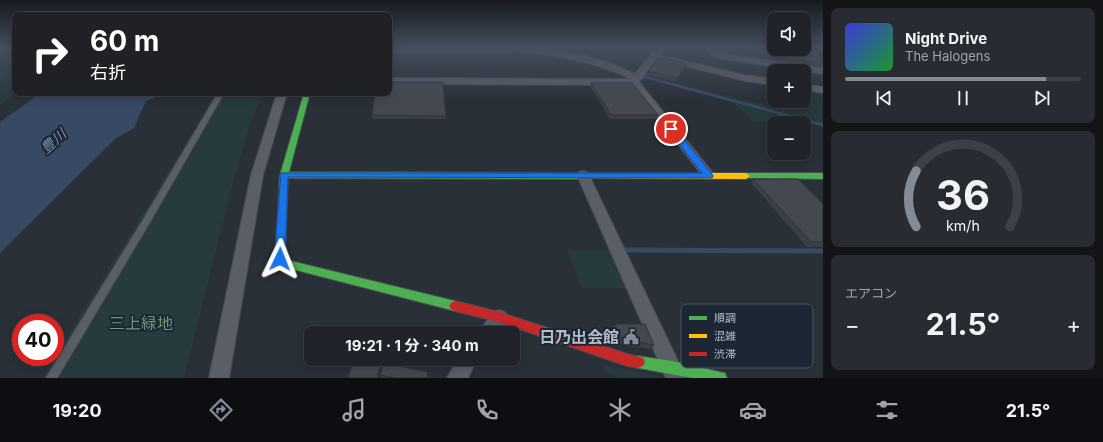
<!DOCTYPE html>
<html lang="ja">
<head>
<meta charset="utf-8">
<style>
	body { margin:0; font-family:Inter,"Noto Sans JP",sans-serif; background:#282c32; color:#f1f3f6; height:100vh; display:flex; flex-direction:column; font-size:15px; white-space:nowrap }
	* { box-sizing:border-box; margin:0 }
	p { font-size:13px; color:#a2a4a8 }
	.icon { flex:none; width:22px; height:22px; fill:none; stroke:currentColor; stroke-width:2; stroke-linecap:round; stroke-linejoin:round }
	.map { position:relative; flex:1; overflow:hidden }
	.panel { display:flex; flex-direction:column; gap:8px; padding:8px; background:#121417; width:280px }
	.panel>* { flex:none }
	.guide { position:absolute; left:12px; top:12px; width:380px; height:84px; border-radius:8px; box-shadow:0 2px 10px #0003,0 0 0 1px #3d4147; background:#202124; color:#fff; overflow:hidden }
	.controls { position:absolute; left:767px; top:12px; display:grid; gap:8px }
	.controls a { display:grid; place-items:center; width:44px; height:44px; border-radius:8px; background:#20242a; box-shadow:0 2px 10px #0003,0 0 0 1px #3d4147; font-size:20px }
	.speed { position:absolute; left:12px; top:314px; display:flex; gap:8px; font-size:20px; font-weight:700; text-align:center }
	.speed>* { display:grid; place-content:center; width:52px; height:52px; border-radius:50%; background:#20242a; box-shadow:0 2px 10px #0003,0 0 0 1px #3d4147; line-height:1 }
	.speed .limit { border:6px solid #d22; background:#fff; color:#111 }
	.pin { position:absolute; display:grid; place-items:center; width:34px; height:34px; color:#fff; margin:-17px; border:2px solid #fff; border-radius:50%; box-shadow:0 1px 4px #0007 }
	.me { position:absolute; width:44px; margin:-22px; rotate:2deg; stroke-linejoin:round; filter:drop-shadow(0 0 3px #0008) }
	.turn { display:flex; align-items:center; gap:14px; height:84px; padding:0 12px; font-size:18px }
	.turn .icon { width:52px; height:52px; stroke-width:2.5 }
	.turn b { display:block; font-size:28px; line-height:34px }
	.big { font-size:30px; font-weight:700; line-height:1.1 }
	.panel .card { flex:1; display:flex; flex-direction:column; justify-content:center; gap:6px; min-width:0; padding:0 14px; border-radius:8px; background:#282c32 }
	.panel .dial { align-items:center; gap:0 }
	.dial svg { height:104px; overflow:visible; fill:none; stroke:#3d4147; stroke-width:7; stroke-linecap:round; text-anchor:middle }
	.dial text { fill:#f1f3f6; stroke:none }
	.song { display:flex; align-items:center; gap:12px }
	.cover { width:48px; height:48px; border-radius:6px; background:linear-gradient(135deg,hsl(240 70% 55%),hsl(130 70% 35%)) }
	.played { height:4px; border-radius:2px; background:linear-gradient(90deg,#848b96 85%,#3d4147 85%) }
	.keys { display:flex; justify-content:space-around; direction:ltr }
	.heat { display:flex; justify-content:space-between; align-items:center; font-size:22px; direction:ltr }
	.trip { position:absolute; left:304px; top:326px; width:216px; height:40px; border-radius:8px; background:#20242a; box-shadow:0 2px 10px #0003,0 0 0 1px #3d4147; font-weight:700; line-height:40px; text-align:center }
	.tab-bar { display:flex; height:64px; justify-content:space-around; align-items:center; background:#0d0e11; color:#a2a4a8 }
	.tab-bar .icon { width:28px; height:28px }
	.tab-bar .active { color:#848b96 }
	.tab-bar b { font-size:18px; color:#f1f3f6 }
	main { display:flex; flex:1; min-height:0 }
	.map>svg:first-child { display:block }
	.green { fill:#273a3e }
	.water { fill:#384963 }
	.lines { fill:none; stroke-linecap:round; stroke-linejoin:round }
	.stream-far1 { stroke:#384963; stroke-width:3 }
	.stream { stroke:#384963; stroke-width:5 }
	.lane-casing { stroke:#484c53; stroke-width:2 }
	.street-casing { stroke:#484c53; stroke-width:2 }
	.fast-casing { stroke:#484c53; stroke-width:2 }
	.slow-casing { stroke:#484c53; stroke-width:2 }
	.jam-casing { stroke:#484c53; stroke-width:2 }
	.lane { fill:#5a5e66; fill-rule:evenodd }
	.street { fill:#5a5e66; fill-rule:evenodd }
	.fast { fill:#4caf50; fill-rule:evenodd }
	.slow { fill:#ffc107; fill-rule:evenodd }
	.jam { fill:#c62828; fill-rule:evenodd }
	.wall { fill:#3a3f45 }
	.shaded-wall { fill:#303338 }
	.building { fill:#444950; stroke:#303338 }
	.route { fill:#1a73e8; stroke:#114b97 }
	.labels { text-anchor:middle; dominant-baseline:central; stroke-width:4; stroke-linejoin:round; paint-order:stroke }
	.water-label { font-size:14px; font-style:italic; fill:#7c92b1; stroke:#1d2633 }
	.near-park-label { font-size:16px; fill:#6b9a76; stroke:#1d2633 }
	.near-poi-label { font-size:16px; font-weight:bold; fill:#b4bcc9; stroke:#1d2633; text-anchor:end }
	.key { fill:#1d2633; stroke:#4a5360; stroke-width:1 }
	.key-label { font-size:11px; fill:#b4bcc9 }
</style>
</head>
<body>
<main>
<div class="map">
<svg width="823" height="378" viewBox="0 0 823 378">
	<rect width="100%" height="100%" fill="#2a3038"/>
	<g class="green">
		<path d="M6,47h9v46h3l-18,12v-52z"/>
		<path d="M464,47h45l22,4h-67z"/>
		<path d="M678,84l102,24 -2,-7h26v-13l19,3v33z"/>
		<path d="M216,93h47l-13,32 -19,64 -47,189h-142z"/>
		<path d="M732,102l74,21 -52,-1z"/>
		<path d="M568,250h42l17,38h-46z"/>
		<path d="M605,365l63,13h-50l-15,-8z"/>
	</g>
	<path class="water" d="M41,93h125l-20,8 -12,27 -19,11 -115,114v-131z"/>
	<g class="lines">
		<g class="stream-far1">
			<path d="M389,51h142"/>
			<path d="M638,75l185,50"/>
		</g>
		<path class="stream" d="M623,250l200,1"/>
		<defs>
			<path id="lane" d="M218,93h6l-74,129 -93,156h-11l97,-158z"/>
			<g id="street">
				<path d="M510,47c42,0 87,8 125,27l22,-27h9l-6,8 85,20 29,4v6l-29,-4 -88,-22 -18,23 74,91 2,3 -2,3h-8l-74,-94 -242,-1v-6l242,1c-37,-18 -77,-23 -117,-30z"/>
				<path d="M705,47h9l5,5 5,2 99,14v6l-100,-15 -10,-3z"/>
				<path d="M804,84l19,3v6l-19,-3z"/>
				<path d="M277,93h10l-24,82 -34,203h-20l42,-203z"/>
				<path d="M583,171l4,1 2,3 97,203h-20l-89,-203 2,-3z"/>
				<path d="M499,310l6,2 3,5 -11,16h-19l15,-21z"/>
				<path d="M458,359h19l-9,19h-21z"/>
			</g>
			<g id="fast">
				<path d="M304,93h6l-21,79 288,1 4,3 -4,3 -289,-1 -3,80 2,2 168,41 4,2 2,3 -2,3 -4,2 -171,-44 -4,-1 -5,-7 5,-84z"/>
				<path d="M746,173h77v6l-80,-1 -1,-2z"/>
				<path d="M638,356l34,5 48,11 5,1 2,5h-35l-54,-10 -5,-2 -2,-4 2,-4z"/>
			</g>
			<path id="slow" d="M577,173h169l4,3 -4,3 -172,-1 -1,-2z"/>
			<path id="jam" d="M455,301l44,11 128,42 16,4 2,4 -2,4 -5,2 -11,-2 -128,-44 -44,-11 -4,-2 -2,-3 2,-3z"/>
		</defs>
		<use href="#lane" class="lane-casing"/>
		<use href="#street" class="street-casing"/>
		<use href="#fast" class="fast-casing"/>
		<use href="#slow" class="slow-casing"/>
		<use href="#jam" class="jam-casing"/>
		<use href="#lane" class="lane"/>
		<use href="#street" class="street"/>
		<use href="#fast" class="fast"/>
		<use href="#slow" class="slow"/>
		<use href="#jam" class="jam"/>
	</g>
	<g class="wall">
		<path d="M760,47h14l49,14v4l-1,1 -58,-8z"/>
		<path d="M687,64l-2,4 -9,14 -29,-7 1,-4z"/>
		<path d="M591,83l67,32 -2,4h-46l-20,-33z"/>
		<path d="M372,115l74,1v3h-74z"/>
		<path d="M753,179l70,25v43h-16l-56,-64z"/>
		<path d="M615,324l39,21 -2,4 -25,-3 -10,-4 -5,-13z"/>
		<path d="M428,372v6h-48v-3z"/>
	</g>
	<g class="shaded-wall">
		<path d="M687,64l-2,4 -9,14 1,-4z"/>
		<path d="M381,365v4l-2,9h-2z"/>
	</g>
	<g class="building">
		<path d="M763,47h11v2h30v-2h10l9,14v2l-57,-8z"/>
		<path d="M659,57l28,7 -10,14 -29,-7z"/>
		<path d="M389,82h54l3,34 -74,-1 3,-22h14z"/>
		<path d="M591,83h41l26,32h-47z"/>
		<path d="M753,179h45l25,25v38h-12z"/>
		<path d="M615,324h30l9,21 -24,-4 -10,-3z"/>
		<path d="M354,360l27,5 -4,13h-29z"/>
		<path d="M384,363l44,9 -1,6h-32l-15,-3z"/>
	</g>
	<linearGradient id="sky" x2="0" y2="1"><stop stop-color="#171a1f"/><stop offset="0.47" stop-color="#444e5e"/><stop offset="1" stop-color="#444e5e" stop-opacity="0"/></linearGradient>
	<rect width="823" height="100" fill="url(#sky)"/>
	<path class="route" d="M671,126l3,1 38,47 1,2 -1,2 -424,-1 -3,82 -2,3h-7l-2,-3 7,-86h421l-35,-44z"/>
	<defs>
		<symbol id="civic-bare" viewBox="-9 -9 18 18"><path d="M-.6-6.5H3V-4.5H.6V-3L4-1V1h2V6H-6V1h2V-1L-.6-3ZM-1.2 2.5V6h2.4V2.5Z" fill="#848b96" stroke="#1d2633" stroke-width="2.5" paint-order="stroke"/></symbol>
	</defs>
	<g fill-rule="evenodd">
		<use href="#civic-bare" x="620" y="326" width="22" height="22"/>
	</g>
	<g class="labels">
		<g class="water-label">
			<text transform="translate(53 141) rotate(-42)">豊川</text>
		</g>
		<g class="near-park-label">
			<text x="141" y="323">三上緑地</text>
		</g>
		<g class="near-poi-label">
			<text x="619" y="337">日乃出会館</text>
		</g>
	</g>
	<rect x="681" y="304" width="132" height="64" rx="6" class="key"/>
	<rect x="689" y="316" width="18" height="4" fill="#4caf50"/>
	<rect x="689" y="334" width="18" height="4" fill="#ffc107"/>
	<rect x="689" y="352" width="18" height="4" fill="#c62828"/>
	<g class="key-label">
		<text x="714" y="322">順調</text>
		<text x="714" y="340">混雑</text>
		<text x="714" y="358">渋滞</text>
	</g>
</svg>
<div class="controls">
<a><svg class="icon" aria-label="sound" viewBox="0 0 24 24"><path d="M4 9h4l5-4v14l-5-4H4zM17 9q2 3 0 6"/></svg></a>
<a>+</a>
<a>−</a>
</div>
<div class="speed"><div class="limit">40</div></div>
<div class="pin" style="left:671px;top:129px;background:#d93025"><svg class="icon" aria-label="arrive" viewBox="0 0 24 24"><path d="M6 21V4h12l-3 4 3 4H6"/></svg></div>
<svg class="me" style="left:280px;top:259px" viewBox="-20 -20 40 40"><path d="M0-17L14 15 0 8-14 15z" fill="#1a73e8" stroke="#fff" stroke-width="4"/></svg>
<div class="trip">19:21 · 1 分 · 340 m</div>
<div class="guide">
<div class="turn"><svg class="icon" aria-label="right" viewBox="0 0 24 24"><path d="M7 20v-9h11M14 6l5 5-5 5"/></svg><div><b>60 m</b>右折</div></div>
</div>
</div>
<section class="panel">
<div class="card">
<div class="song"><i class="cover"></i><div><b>Night Drive</b><p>The Halogens</p></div></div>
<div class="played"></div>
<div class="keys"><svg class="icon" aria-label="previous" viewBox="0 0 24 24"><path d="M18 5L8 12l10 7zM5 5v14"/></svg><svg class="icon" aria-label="pause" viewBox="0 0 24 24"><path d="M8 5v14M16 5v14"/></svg><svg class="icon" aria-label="next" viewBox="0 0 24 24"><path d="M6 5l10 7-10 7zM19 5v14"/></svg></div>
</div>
<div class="card dial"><svg viewBox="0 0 100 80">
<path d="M14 69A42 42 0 1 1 86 69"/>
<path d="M14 69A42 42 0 0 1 14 26" stroke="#848b96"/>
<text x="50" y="56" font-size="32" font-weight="700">36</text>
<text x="50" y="72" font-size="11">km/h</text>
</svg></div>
<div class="card"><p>エアコン</p>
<div class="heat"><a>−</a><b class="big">21.5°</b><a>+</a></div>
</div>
</section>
</main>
<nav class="tab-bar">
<b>19:20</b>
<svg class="icon active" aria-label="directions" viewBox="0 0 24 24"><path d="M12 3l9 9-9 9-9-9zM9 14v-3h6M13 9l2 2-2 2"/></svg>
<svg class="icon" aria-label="music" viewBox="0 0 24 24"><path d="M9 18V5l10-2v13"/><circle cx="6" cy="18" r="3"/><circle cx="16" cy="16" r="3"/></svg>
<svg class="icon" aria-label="phone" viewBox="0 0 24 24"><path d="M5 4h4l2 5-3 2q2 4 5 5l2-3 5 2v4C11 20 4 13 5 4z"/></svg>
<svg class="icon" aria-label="climate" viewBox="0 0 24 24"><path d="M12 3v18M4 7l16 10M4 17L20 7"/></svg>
<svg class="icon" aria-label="car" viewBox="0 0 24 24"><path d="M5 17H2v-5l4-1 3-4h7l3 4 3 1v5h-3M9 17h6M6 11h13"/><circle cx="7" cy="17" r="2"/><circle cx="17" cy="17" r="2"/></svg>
<svg class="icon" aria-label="filters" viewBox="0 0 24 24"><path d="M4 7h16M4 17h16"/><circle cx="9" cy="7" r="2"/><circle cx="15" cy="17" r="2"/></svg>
<b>21.5°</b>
</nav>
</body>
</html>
